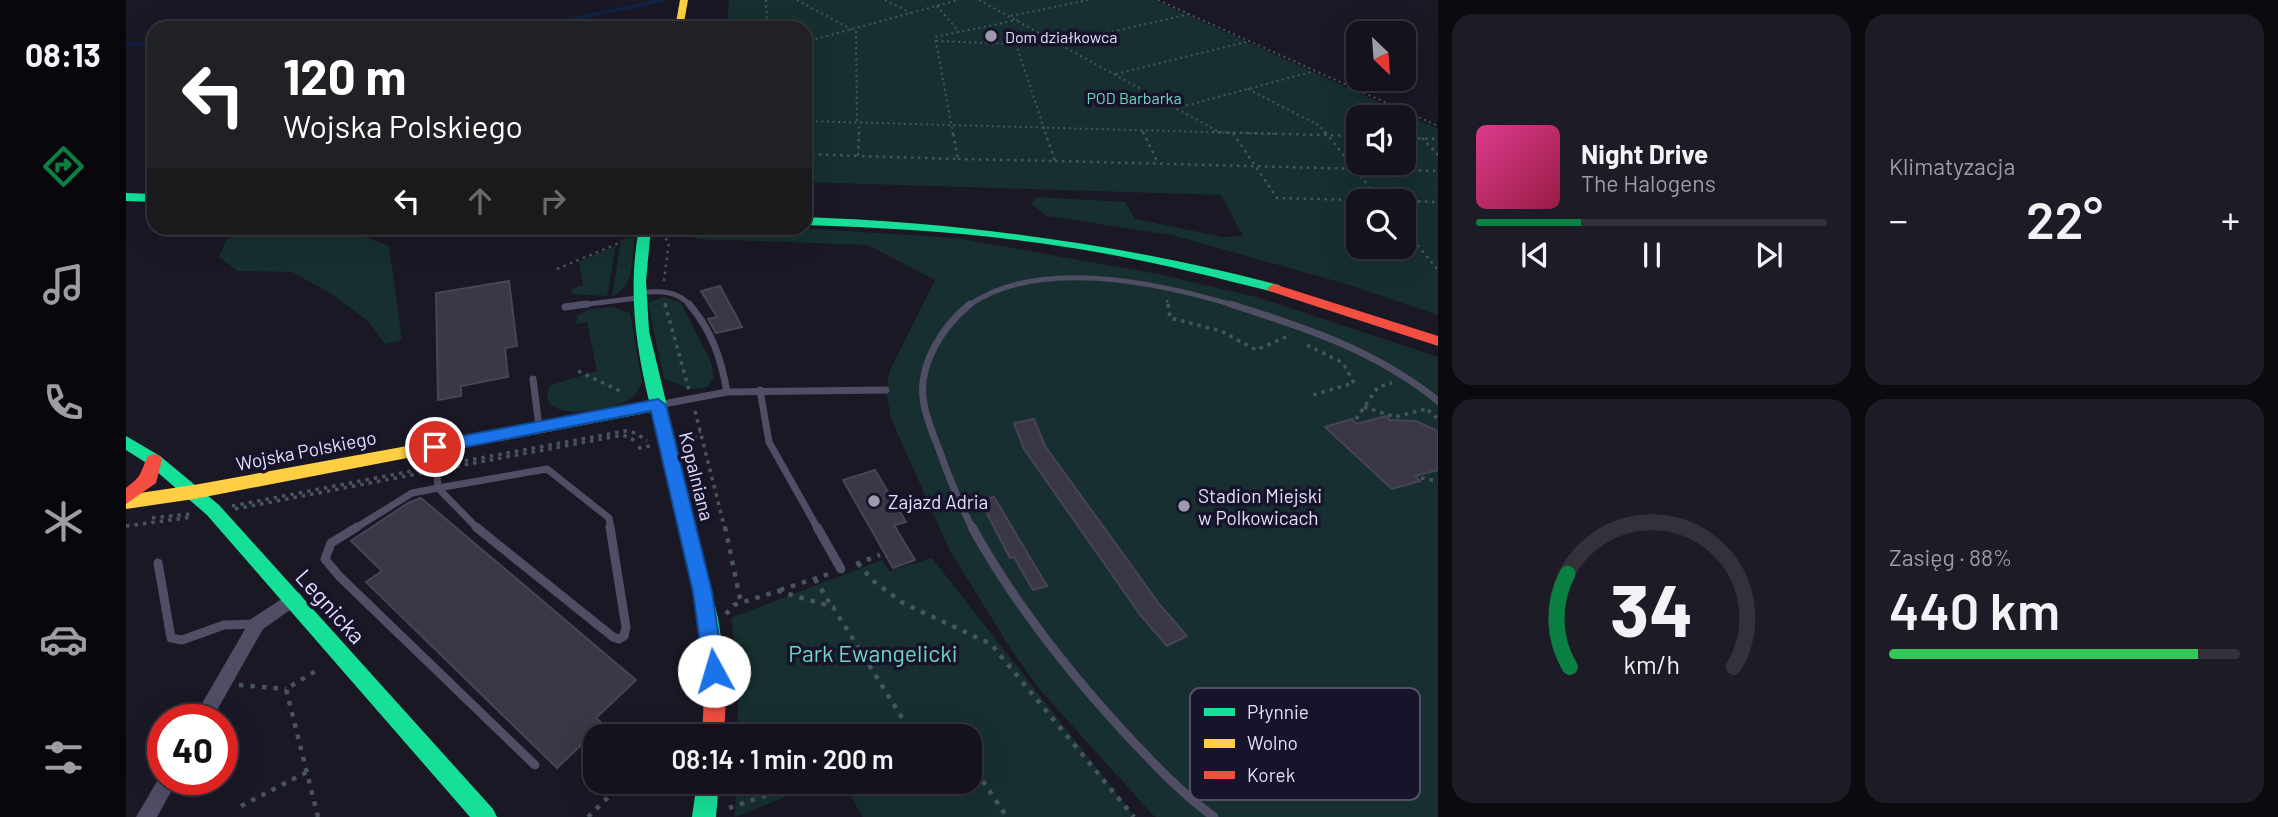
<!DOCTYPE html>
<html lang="pl">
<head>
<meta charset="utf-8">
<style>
	body { margin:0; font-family:Barlow,sans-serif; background:#1d1b25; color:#f1f3f6; height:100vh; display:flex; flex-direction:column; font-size:26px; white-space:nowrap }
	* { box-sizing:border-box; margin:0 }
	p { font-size:23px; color:#9d9ea3 }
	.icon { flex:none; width:38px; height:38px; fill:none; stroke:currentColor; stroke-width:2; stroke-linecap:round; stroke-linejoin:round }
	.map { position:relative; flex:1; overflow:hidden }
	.details { display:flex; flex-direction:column; gap:14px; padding:14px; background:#0b0a0f; width:840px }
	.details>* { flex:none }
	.banner { position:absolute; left:21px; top:21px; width:665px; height:214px; border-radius:21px; box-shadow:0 7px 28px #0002,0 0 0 2px #33323b; background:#202124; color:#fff; overflow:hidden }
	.needle { width:46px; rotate:155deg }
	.tools { position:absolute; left:1220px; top:21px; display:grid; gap:14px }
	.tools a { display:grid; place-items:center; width:70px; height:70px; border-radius:14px; background:#14121c; box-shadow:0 7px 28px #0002,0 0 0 2px #33323b; font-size:35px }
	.speed { position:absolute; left:21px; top:704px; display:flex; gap:14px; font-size:35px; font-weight:700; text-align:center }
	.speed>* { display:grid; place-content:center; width:91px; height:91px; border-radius:50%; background:#14121c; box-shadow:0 7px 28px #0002,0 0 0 2px #33323b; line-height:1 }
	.speed .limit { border:10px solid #d22; background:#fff; color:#111 }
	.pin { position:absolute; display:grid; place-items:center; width:60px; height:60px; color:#fff; margin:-30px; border:4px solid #fff; border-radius:50%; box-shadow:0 2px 7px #0007 }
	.me { position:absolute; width:77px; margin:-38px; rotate:354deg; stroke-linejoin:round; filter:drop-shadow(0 0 5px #0008) }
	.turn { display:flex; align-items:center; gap:24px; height:147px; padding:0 21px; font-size:32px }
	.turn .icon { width:91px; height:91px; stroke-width:2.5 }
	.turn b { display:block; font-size:49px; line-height:60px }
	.lanes { display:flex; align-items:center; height:66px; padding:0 21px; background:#0003; justify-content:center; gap:35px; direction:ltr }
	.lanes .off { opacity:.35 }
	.big { font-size:52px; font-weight:600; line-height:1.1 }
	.details .widget { flex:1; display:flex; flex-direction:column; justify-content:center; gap:10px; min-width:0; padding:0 24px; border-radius:21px; background:#1d1b25 }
	.details .dial { align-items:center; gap:0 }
	.dial svg { height:182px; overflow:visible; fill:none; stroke:#33323b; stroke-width:7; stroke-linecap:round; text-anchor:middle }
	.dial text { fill:#f1f3f6; stroke:none }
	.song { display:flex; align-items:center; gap:21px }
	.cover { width:84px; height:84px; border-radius:10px; background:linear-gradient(135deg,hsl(330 70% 55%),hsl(340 70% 35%)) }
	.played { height:7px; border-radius:4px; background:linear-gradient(90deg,#0b8043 30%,#33323b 30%) }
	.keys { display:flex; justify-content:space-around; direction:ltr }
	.heat { display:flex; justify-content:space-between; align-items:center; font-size:38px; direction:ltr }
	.charge { height:10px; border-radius:5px; background:linear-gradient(90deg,#34c759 88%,#33323b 0) }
	.details .tiles { flex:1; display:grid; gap:14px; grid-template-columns:repeat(2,1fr) }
	.trip { position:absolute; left:457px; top:724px; width:399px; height:70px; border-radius:21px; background:#14121c; box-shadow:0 7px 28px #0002,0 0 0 2px #33323b; font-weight:600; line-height:70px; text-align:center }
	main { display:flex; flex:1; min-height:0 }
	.tabs { display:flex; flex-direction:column; width:126px; justify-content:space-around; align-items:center; background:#08070b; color:#9d9ea3 }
	.tabs .icon { width:49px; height:49px }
	.tabs .selected { color:#0b8043 }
	.tabs b { font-size:32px; color:#f1f3f6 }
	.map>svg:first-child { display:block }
	.green { fill:#172f30; fill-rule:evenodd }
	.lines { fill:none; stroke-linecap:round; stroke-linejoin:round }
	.stream { stroke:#112343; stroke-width:3.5 }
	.building { fill:#3a3746; stroke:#474457; stroke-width:2 }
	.path-far3 { stroke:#4a5461; stroke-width:2; stroke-dasharray:2 3.5; stroke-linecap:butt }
	.path-far2 { stroke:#4a5461; stroke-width:2.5; stroke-dasharray:2.5 4.5; stroke-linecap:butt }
	.path-far1 { stroke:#4a5461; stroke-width:3.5; stroke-dasharray:3.5 5; stroke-linecap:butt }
	.path { stroke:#4a5461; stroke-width:4.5; stroke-dasharray:4.5 7; stroke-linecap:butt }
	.lane-far2 { stroke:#504e64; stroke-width:5 }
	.lane-far1 { stroke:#504e64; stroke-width:7 }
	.lane { stroke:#504e64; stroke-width:9 }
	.street { fill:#504e64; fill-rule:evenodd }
	.fast { fill:#16e098; fill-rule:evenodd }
	.slow { fill:#ffcf43; fill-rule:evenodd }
	.jam { fill:#f24e42; fill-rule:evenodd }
	.route { fill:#1a73e8; stroke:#114b97; stroke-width:2 }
	.poi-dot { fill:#9c99b1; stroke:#17132a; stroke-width:2.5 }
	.labels { text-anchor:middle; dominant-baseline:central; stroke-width:7; stroke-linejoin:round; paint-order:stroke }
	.far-poi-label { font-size:16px; fill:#e2dffc; stroke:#17132a; text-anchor:start }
	.far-park-label { font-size:16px; fill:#70d7bd; stroke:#17132a }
	.street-label { font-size:19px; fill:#e2dffc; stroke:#17132a }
	.poi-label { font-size:19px; fill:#e2dffc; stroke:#17132a; text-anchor:start }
	.near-street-label { font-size:23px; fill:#e2dffc; stroke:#17132a }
	.near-park-label { font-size:23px; fill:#70d7bd; stroke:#17132a }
	.key { fill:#17132a; stroke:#545069; stroke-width:2 }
	.key-label { font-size:19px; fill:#e2dffc }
</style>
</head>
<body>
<main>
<nav class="tabs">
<b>08:13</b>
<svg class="icon selected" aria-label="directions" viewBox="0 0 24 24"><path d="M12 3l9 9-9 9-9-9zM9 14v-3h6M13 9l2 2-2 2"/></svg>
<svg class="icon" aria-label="music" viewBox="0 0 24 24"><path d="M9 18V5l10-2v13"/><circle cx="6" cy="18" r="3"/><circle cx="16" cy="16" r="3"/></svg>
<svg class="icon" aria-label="phone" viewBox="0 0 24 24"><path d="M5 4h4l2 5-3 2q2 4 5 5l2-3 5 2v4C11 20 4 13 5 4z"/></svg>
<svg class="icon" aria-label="climate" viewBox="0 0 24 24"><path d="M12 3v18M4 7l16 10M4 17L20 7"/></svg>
<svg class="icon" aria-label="car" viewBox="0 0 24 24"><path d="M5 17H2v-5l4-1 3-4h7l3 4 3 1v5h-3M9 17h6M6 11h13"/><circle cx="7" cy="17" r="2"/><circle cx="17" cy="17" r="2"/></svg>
<svg class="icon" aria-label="filters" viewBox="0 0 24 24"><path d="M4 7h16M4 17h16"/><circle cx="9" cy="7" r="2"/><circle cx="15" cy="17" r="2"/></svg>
</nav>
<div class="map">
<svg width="1312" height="817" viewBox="0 0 1312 817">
	<rect width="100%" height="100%" fill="#1a1825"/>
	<g class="green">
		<path d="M603,0h425l34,15 250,114v186l-92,-31 -174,-49 -125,-19 -16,-12 6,-7 88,5 10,17 88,18 20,-1 -22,-41 -416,-13v-154h-78zM1232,117h46v46h-46zM1232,201h46v46h-46z"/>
		<path d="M558,228h114l158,10 202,36 102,24 178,59v460h-282l-4,-3 -112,-124 -30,-42 -61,-99 -58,-130 -5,-29 4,-20 45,-90 -67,-35 -171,-6 -17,-8z"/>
		<path d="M122,231l104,1 37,14 13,94 -17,4 -18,-24 -40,-29 -35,-19 -54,-1 -19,-14 8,-18z"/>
		<path d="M499,238h10c-4,21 0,50 -23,58l9,-56z"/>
		<path d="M490,245l-9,51 -34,-2 -2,-5 12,-4 -4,-23z"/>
		<path d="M537,297l18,6 30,59 3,15 -7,10 -15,2 -28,-10 -16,-76z"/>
		<path d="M487,307l17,6 12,68c-3,9 -7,16 -17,21 -14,7 -71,18 -77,-2 -2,-6 -1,-10 3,-15l46,-14 -10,-49 -11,2 1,-8 13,-7z"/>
		<path d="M806,558l203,259h-272l-21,-35h128v-45h-233l2,-54 -8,-65 151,-58 7,11z"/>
		<path d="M610,782h87l-88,35z"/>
	</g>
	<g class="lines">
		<g class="stream">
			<path d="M377,28l56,-6 104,-22"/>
			<path d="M0,45l28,-3"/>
		</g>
	</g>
	<g class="building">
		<path d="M383,281l8,65 -12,2 3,29 -47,9v10l-23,4 -2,-107z"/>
		<path d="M594,286l22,41 -26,6 -8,-14 9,-2 -16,-26z"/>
		<path d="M1260,416l4,4 26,1 22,10v39l-23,6 5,5 -28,8 -67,-62 27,-8 4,5z"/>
		<path d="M908,419l11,27 115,159 27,31 -20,10 -26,-30 -117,-167 -10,-26z"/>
		<path d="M749,470l31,52 -12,3 21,35 -22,8 -50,-88z"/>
		<path d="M868,497l53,89 -14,4 -19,-33 -4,1 -30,-58z"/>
		<path d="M295,498l215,182 -40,38 7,6 -46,44 -191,-186 16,-11 -31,-30 57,-38z"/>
	</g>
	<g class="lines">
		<g class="path-far3">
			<path d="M640,0l1,28"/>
			<path d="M671,0l59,32 1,91"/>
			<path d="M759,0l26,13"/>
			<path d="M853,0l242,133"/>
			<path d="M1032,0l280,126"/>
			<path d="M811,6l22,26"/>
			<path d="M885,16l77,-16"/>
			<path d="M810,41l80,3"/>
			<path d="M679,42l153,-42"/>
			<path d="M990,74l130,-32"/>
			<path d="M1122,89l72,37 6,8"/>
			<path d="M1055,107l130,-35"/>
			<path d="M679,121l472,13"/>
			<path d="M1016,131l1,3"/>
			<path d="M733,134v-11"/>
			<path d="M827,134l-18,-97 82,-17"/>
			<path d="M920,134l-30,-90 37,1 137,-31"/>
		</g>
		<g class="path-far2">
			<path d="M733,132l-1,24 100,3 -5,-27"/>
			<path d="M1017,132l15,31"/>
			<path d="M1086,132l146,4"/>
			<path d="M1199,132l55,68"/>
			<path d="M1107,133l44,65 121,3"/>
			<path d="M1278,138l34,1"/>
			<path d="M1296,138l16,17"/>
			<path d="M679,154l53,2"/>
			<path d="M832,159l97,2 -10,-29"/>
			<path d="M929,161l383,10"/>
			<path d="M1278,201l34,1"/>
			<path d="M1278,229l34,41"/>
			<path d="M431,269l62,-26"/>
			<path d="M538,281l5,-39 -11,-11 9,-3"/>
			<path d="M1041,300l1,6"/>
			<path d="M539,303l1,3"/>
		</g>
		<g class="path-far1">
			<path d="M539,304l24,86"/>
			<path d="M1042,304l2,14 51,13 35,19 32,-14"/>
			<path d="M1181,345l36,18 11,20 -41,12"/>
			<path d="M452,371l42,20"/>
			<path d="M1238,407l31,10 31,-8"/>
			<path d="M1302,410l10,9"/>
			<path d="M569,411l30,118"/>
			<path d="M1230,419l22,-32 14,-4"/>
			<path d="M556,435l19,-4"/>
			<path d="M559,439l12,-2"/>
			<path d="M512,448l12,-2"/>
			<path d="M322,464l177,-33 11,2 11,8"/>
			<path d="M322,468l175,-33 13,6"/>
			<path d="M1295,478l17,3"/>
			<path d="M106,506l195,-38"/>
			<path d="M109,509l192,-37"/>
			<path d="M26,518l38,-4"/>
			<path d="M0,526l67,-9"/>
		</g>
		<g class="path">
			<path d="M599,527l16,76"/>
			<path d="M732,563l14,17 31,23 88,41 143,173"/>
			<path d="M730,564l24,-9"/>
			<path d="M689,579l16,26"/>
			<path d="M654,590l49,-16"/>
			<path d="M600,614l8,-9 44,-14 55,16 81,130"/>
			<path d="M113,685l47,4"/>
			<path d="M546,737l8,-9"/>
			<path d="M844,762l37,55"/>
			<path d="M115,806l66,-34"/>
			<path d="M603,808l76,-26"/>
			<path d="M192,817l-32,-128 33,-20"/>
			<path d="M462,817l36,-35"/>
		</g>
		<g class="lane-far2">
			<path d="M511,293c21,-2 39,-4 54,13"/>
			<path d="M447,306l64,-8"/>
			<path d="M842,306c69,-50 192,-23 268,0"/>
		</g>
		<g class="lane-far1">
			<path d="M563,304c23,27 32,54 38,88"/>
			<path d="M844,304c-26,21 -51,58 -47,94 2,19 11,38 18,57 9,25 19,50 32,74"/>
			<path d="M1104,304c74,23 147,47 208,97"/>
			<path d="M439,307l22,-3"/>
			<path d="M407,379l6,48"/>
			<path d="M634,390l9,52 49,87"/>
			<path d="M532,405l69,-13 159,-2"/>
			<path d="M309,448l3,40"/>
			<path d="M312,488l40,41"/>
			<path d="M312,488l109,-19 62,49 2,11"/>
			<path d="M228,529l58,-36 26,-5"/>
		</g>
		<g class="lane">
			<path d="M231,527l-26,16 -6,16 14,17 196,189"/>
			<path d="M350,527l137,110 6,2 5,-3 2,-9 -16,-100"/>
			<path d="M691,527l24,42"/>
			<path d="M846,527c42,76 94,142 153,206 28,30 56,60 89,84"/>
			<path d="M32,563l13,75 11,2 42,-15 32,-1"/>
		</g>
		<g class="street">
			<path d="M168,591l6,2 3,5 -3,5 -37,26 -51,90h-19l58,-100z"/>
			<path d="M37,771v8h15l-21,38h-21z"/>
		</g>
		<g class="fast">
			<path d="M0,193l28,1v8l-28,-1z"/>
			<path d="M679,217c161,6 318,27 474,68l2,3 -7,4c-57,-14 -114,-29 -172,-39 -98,-18 -197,-25 -297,-28z"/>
			<path d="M513,228h12l-5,53 3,50 69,287 4,27 -3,6 -7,3 -7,-3 -3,-6 -14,-81 -37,-152 -151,29 -8,-6 8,-6 149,-28c-14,-58 -21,-113 -10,-173z"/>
			<path d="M0,436l34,20 59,49 274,304 4,8h-27l-263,-302 -59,-51 -22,-14z"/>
			<path d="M571,782h22l-3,35h-24z"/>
		</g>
		<g class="slow">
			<path d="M554,0h8l-5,28h-8z"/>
			<path d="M374,429l8,6 -2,4 -312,60 -68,10v-14l68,-10z"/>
		</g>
		<g class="jam">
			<path d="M1148,284l164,52v10l-169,-55 -2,-3z"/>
			<path d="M28,454l6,2 2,4 -6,23 -30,21v-16c18,-14 13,-14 22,-32z"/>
			<path d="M586,636l7,3 3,6 4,50 -2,42h-22l2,-42 -2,-50 3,-6z"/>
		</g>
	</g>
	<path class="route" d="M532,399l8,6 46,187 12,79 -3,7 -7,3 -7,-3 -3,-7 -11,-79 -42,-181 -216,42 -8,-6 8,-6z"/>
	<g class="poi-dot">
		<circle cx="865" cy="36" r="7"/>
		<circle cx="748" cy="501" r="7"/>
		<circle cx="1058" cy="506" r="7"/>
	</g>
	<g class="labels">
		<g class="far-poi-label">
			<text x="879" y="36">Dom działkowca</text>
		</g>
		<g class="far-park-label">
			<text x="1008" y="97">POD Barbarka</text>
		</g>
		<g class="street-label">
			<text transform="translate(180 450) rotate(-11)">Wojska Polskiego</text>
			<text transform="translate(571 476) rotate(76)">Kopalniana</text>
		</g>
		<g class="poi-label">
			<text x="1072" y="495">Stadion Miejski<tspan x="1072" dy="22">w Polkowicach</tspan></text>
			<text x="762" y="501">Zajazd Adria</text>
		</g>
		<g class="near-street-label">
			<text transform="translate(205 606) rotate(48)">Legnicka</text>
		</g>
		<g class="near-park-label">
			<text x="747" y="653">Park Ewangelicki</text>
		</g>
	</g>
	<rect x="1064" y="688" width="230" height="112" rx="10" class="key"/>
	<rect x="1078" y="708" width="31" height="8" fill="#16e098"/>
	<rect x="1078" y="739" width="31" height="9" fill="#ffcf43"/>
	<rect x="1078" y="771" width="31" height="8" fill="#f24e42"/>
	<g class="key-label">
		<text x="1121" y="719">Płynnie</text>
		<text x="1121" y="750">Wolno</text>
		<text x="1121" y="782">Korek</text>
	</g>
</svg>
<div class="tools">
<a><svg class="needle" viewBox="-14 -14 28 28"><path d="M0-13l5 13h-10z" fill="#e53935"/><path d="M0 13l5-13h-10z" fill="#9d9ea3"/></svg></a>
<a><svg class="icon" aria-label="sound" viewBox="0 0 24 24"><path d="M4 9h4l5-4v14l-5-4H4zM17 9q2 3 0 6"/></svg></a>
<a><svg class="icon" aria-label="search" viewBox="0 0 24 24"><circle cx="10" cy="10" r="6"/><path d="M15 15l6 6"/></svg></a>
</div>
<div class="speed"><div class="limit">40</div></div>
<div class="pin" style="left:309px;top:447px;background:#d93025"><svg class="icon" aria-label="arrive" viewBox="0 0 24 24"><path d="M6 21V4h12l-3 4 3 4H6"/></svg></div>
<svg class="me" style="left:588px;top:671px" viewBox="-20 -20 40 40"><circle r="19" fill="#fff"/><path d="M0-13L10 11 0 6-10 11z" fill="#1a73e8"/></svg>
<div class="trip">08:14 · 1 min · 200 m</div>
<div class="banner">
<div class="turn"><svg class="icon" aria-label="left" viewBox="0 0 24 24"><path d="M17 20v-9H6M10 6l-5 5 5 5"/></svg><div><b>120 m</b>Wojska Polskiego</div></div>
<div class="lanes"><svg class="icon" aria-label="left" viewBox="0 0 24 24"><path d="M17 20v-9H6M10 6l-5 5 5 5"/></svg><svg class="icon off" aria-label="ahead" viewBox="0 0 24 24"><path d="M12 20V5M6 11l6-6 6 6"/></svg><svg class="icon off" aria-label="right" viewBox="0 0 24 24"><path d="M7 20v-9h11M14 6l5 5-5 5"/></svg></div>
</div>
</div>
<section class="details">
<div class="tiles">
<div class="widget">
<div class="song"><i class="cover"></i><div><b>Night Drive</b><p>The Halogens</p></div></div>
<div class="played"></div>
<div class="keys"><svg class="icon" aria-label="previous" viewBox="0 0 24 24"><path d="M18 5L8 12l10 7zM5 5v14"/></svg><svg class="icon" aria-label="pause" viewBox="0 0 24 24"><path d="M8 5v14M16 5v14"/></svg><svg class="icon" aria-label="next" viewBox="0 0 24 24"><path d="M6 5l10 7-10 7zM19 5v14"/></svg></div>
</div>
<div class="widget"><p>Klimatyzacja</p>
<div class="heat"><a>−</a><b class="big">22°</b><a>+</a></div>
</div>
<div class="widget dial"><svg viewBox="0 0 100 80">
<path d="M14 69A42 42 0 1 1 86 69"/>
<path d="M14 69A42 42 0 0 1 13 28" stroke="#0b8043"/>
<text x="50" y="56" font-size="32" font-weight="700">34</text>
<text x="50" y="72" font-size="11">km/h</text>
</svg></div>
<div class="widget"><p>Zasięg · 88%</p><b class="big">440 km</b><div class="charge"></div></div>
</div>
</section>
</main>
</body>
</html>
